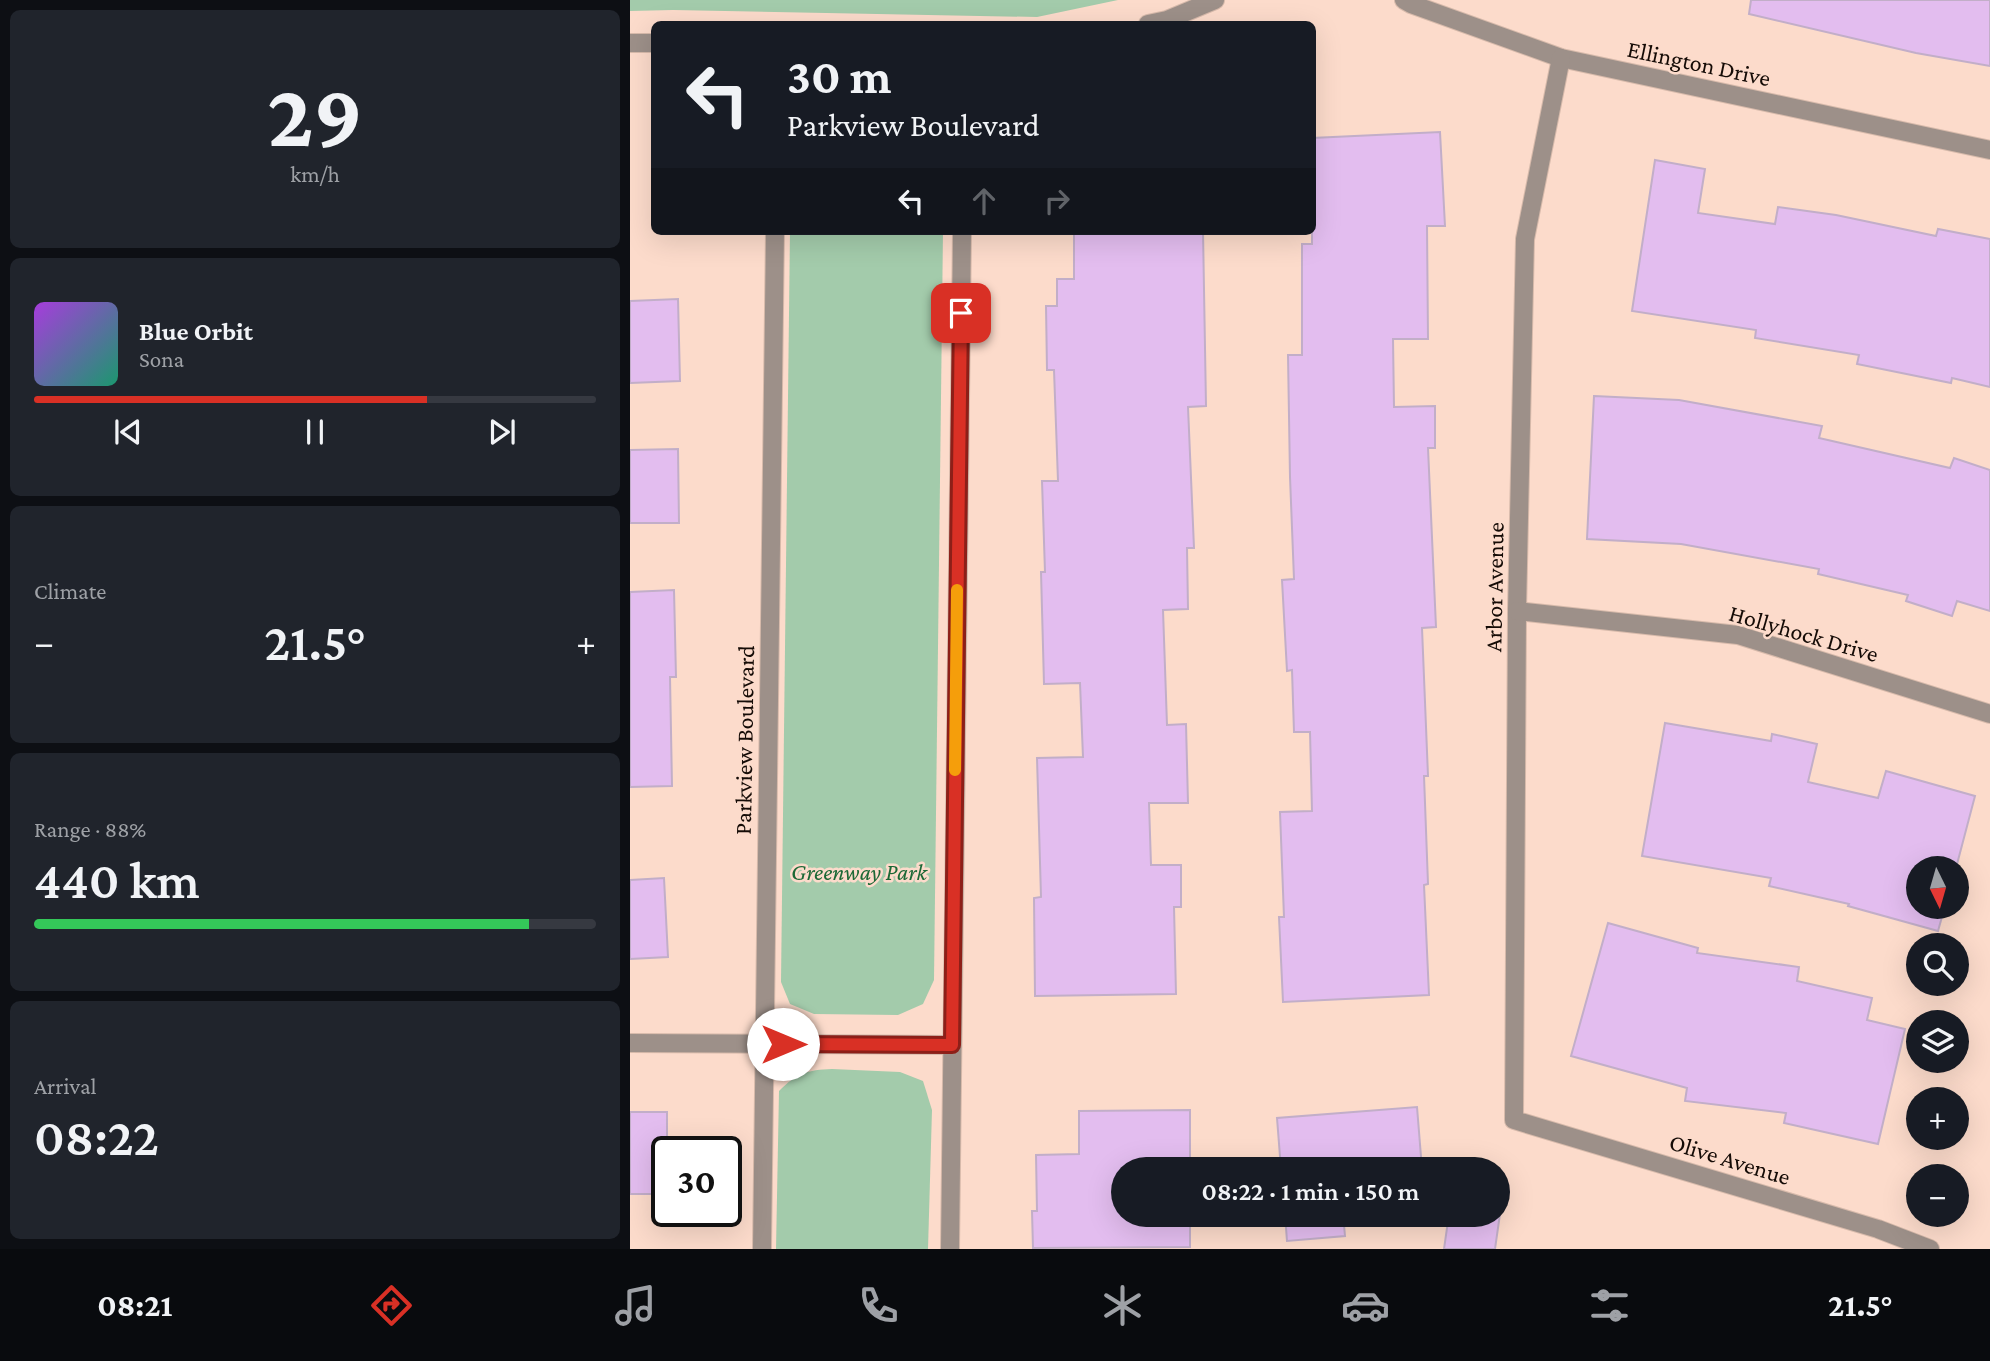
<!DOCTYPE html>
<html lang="en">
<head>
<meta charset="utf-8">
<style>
	body { margin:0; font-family:"Crimson Pro",serif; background:#20242c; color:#f1f3f6; height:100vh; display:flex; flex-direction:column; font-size:26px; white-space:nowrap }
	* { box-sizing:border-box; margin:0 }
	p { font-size:23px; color:#9ea1a6 }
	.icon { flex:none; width:38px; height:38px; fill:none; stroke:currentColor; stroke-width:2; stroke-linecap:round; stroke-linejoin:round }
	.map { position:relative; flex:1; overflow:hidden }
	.details { display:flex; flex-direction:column; gap:10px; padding:10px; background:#0d0f14; width:630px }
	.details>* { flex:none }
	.hud { position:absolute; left:21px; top:21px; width:665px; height:214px; border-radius:10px; box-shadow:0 7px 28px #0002; background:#171b24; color:#f1f3f6; overflow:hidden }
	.needle { width:46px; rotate:175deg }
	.tools { position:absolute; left:1276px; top:856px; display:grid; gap:14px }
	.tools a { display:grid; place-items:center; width:63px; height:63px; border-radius:50%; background:#171b24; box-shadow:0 7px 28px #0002; font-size:35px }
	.speed { position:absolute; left:21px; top:1136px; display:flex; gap:14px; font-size:35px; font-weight:700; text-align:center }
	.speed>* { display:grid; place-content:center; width:91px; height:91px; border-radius:50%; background:#171b24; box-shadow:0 7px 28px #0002; line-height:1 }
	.speed .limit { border:4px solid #111; border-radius:10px; background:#fff; color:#111 }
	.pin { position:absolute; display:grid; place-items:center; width:60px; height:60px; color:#fff; margin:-30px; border-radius:14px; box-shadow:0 4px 10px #0006 }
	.me { position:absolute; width:77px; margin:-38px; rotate:90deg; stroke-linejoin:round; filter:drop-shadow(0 0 5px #0008) }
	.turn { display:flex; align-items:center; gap:24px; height:147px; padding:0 21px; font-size:32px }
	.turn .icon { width:91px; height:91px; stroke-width:2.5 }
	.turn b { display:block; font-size:49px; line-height:60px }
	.lanes { display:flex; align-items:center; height:66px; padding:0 21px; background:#0003; justify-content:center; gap:35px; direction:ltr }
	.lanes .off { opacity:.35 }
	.big { font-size:52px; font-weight:600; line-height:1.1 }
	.details .card { flex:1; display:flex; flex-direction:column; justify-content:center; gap:10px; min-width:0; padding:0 24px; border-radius:10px; background:#20242c }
	.details .dial { align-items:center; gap:0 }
	.dial b { font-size:91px; line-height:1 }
	.song { display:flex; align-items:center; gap:21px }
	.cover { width:84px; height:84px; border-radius:10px; background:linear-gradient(135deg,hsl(280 70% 55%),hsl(160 70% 35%)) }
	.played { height:7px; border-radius:4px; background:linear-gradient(90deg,#d93025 70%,#363941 70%) }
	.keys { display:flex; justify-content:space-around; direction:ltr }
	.heat { display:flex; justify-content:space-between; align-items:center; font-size:38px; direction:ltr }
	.charge { height:10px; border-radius:5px; background:linear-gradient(90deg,#34c759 88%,#363941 0) }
	.trip { position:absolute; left:481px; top:1157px; width:399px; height:70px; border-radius:35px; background:#171b24; box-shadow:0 7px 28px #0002; font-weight:600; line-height:70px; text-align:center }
	.menu { display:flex; height:112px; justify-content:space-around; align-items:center; background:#090b0e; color:#9ea1a6 }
	.menu .icon { width:49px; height:49px }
	.menu .selected { color:#d93025 }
	.menu b { font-size:32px; color:#f1f3f6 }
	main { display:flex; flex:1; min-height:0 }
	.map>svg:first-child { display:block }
	.green { fill:#a3cbab }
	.building { fill:#e3bdef; stroke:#c2aec8; stroke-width:2 }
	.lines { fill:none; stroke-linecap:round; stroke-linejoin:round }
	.minor-casing { stroke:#d7baab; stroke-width:20 }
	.minor { stroke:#9d9089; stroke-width:18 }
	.route-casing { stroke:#8d1f18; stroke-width:18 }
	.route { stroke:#d93025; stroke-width:12 }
	.slow { stroke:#f59e0b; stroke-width:12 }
	.labels { text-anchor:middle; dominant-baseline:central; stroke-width:5; stroke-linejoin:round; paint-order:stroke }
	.street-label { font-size:24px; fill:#150b06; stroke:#fcdbcb }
	.park-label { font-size:24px; font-style:italic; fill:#1b6835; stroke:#fcdbcb }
</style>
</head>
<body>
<main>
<section class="details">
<div class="card dial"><b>29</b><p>km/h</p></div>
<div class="card">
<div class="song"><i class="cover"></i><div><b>Blue Orbit</b><p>Sona</p></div></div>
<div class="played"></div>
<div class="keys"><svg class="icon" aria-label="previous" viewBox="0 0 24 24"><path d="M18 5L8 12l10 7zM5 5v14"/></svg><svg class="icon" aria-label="pause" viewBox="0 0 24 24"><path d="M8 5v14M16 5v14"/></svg><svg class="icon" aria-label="next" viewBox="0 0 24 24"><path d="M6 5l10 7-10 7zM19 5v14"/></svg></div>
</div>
<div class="card"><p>Climate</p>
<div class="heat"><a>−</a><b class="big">21.5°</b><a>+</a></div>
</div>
<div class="card"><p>Range · 88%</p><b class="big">440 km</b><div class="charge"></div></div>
<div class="card"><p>Arrival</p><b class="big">08:22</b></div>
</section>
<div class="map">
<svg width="1360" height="1249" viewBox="0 0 1360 1249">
	<rect width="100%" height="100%" fill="#fcdbcb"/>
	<g class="green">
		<path d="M0,0h488l-81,17 -364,-7 -43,1z"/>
		<path d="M160,231h153l-9,749 -11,24 -25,11 -84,-1 -24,-10 -9,-22z"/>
		<path d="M202,1069l68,3 23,9 9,29 -4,139h-152l3,-158c18,-18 28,-21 53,-22z"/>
	</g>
	<g class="building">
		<path d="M1121,0h239v66l-74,-13 -167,-39z"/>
		<path d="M810,132l5,94h-18l1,113h-35l1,68 41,-1v42h-7l8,179 -14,1 6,148h-4l4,108 -4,1 5,110 -146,7 -4,-85h5l-4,-105 32,-1 -2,-79h-16l-2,-62 -5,1 -5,-91 12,-1 -4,-102 -2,-122h14v-111h10v-106z"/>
		<path d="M1025,160l50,9 -7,44 77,11 3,-17 58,8 100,21 2,-7 52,10v148l-38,-9 -1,5 -94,-19 2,-9 -104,-17 1,-8 -124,-19z"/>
		<path d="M444,231h129l3,175 -18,1 6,141h-7l1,61 -25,1 4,115 19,-1 2,79h-39l2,62h30v42h-7l2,87 -141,2 -1,-98 7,-1 -4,-139 46,-1 -3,-74 -36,1 -3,-112h4l-3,-91h16l-4,-111h-7l-1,-64h11v-27h17z"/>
		<path d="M48,299l2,82 -50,2v-82z"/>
		<path d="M964,396l85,4 143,26 -3,12 131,30 4,-10 36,12v141l-33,-10 -5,15 -46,-15 2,-6 -90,-21 1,-5 -138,-25 -94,-5z"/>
		<path d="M48,449l1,74h-49v-73z"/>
		<path d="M44,590l2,87h-6l2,109 -42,1v-195z"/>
		<path d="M1035,723l106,18 1,-7 45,10 -9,38 70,16 8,-27 89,25 -19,72h-38v38h27l-7,25 -90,-25 1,-2 -80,-18 2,-8 -129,-22z"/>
		<path d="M34,878l4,79 -38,2v-79z"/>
		<path d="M978,923l90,25 -1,5 102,14 -2,14 75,17 -5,22 38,9 -27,115 -94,-21 2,-10 -101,-12 2,-13 -116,-32z"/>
		<path d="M787,1107l5,62h-141l-4,-51z"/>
		<path d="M560,1110v59h-66v45h66v33l-157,1 -1,-37h5l-1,-56 43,-1v-43z"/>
		<rect x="0" y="1112" width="37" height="82"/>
		<path d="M655,1214h58l2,22 -58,5z"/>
		<path d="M819,1214h51l-5,35h-51z"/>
	</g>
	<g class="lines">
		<defs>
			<g id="minor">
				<path d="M774,0l7,4 150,54 429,92"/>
				<path d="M518,24l19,-4 48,-20"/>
				<path d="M0,43h24"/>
				<path d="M931,58l-36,181 -8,372 -3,509 364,109 52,20"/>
				<path d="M887,611l221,24 252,79"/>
				<path d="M0,1043l322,2"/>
				<path d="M132,1249l13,-1018"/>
				<path d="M320,1249l12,-1018"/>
			</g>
		</defs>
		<use href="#minor" class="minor-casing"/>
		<use href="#minor" class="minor"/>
	</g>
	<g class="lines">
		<defs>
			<path id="route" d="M153,1044l169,1 9,-732"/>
		</defs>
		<use href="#route" class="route-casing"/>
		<use href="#route" class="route"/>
		<path class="slow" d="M325,770l2,-180"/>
	</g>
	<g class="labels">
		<g class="street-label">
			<text transform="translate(1069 63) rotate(12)">Ellington Drive</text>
			<text transform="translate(864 587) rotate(-89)">Arbor Avenue</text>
			<text transform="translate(1174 633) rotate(16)">Hollyhock Drive</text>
			<text transform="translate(114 740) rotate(-89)">Parkview Boulevard</text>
			<text transform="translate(1100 1159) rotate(17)">Olive Avenue</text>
		</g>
		<g class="park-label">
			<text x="229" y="871">Greenway Park</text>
		</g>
	</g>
</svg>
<div class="tools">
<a><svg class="needle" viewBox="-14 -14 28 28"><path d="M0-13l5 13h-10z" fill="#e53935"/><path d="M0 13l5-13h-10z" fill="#9ea1a6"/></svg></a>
<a><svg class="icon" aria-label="search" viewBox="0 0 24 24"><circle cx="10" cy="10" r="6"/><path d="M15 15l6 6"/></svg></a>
<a><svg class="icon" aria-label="layers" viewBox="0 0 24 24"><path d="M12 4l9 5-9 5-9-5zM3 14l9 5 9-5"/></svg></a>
<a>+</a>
<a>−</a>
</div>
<div class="speed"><div class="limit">30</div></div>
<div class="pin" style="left:331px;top:313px;background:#d93025"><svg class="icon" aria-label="arrive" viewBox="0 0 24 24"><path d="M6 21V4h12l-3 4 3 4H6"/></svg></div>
<svg class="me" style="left:153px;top:1044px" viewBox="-20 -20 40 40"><circle r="19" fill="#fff"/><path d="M0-13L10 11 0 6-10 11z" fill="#d93025"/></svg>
<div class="trip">08:22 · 1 min · 150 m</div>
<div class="hud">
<div class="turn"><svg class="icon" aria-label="left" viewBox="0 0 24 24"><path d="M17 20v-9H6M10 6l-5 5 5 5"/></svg><div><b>30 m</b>Parkview Boulevard</div></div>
<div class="lanes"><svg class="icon" aria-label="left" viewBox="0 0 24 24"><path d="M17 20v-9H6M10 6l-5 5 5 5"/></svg><svg class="icon off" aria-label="ahead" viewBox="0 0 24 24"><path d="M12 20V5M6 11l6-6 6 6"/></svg><svg class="icon off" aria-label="right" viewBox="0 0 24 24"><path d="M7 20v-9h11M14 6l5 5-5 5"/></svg></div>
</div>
</div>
</main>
<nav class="menu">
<b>08:21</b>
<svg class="icon selected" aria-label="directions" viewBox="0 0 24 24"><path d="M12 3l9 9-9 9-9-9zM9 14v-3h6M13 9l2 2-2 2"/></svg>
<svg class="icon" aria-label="music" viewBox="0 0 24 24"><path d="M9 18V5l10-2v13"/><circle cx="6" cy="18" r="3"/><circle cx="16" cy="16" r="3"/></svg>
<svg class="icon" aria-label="phone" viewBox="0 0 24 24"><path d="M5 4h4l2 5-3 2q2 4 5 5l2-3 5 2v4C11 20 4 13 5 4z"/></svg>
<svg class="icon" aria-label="climate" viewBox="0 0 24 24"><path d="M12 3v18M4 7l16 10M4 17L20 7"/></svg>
<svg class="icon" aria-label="car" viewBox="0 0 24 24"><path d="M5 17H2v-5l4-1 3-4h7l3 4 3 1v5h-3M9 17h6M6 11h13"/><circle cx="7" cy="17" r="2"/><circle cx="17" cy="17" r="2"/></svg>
<svg class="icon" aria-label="filters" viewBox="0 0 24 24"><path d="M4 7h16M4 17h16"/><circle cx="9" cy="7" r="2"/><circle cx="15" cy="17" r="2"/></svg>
<b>21.5°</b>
</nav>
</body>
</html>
